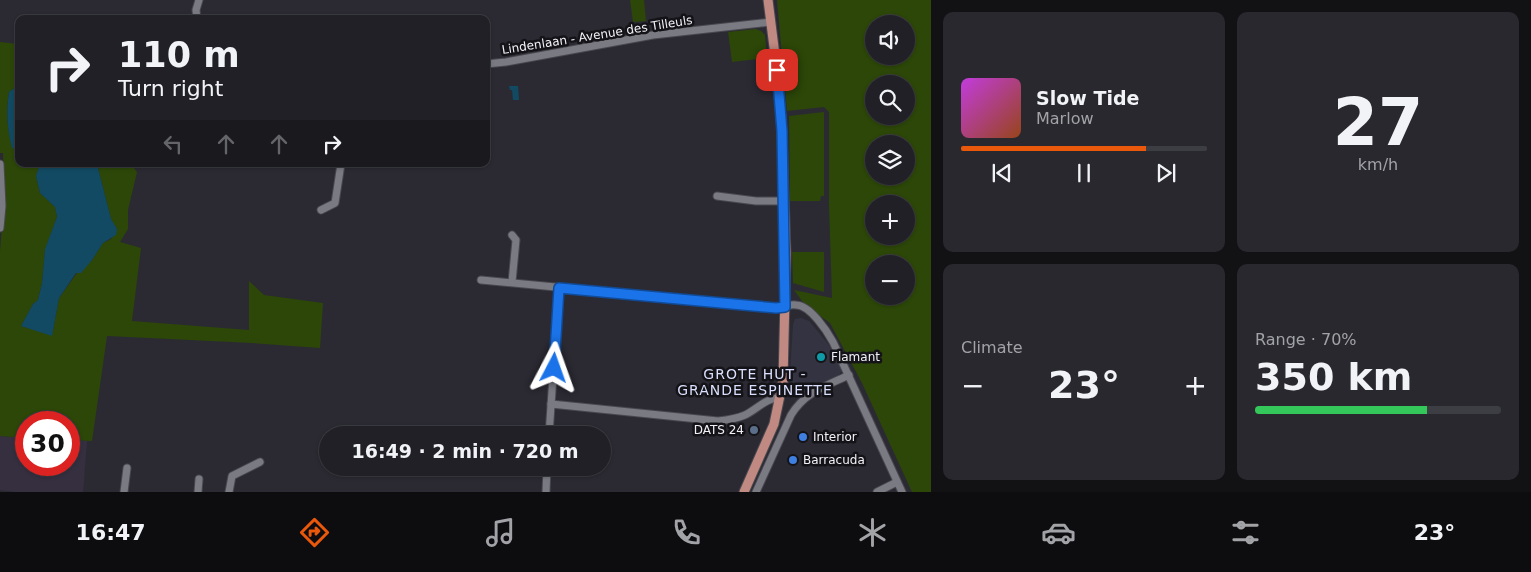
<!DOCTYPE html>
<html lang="en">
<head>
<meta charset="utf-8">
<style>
	body { margin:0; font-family:"DejaVu Sans",sans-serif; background:#28282e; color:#f1f3f6; height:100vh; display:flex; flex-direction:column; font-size:19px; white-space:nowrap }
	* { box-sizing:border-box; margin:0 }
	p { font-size:16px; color:#a2a3a7 }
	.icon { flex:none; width:28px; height:28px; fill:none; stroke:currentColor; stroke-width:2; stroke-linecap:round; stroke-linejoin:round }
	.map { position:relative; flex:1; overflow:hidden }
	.drawer { display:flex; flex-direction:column; gap:12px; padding:12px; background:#121215; width:600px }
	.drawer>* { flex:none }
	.top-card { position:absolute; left:15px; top:15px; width:475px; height:152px; border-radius:10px; box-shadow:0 1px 4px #0004,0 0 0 1px #3d3e43; background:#202026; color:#f1f3f6; overflow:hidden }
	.tools { position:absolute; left:865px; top:15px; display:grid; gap:10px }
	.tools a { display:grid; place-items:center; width:50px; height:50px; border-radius:50%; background:#202026; box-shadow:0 1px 4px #0004,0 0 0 1px #3d3e43; font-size:25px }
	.speed { position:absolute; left:15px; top:411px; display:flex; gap:10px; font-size:25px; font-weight:700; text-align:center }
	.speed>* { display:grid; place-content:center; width:65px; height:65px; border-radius:50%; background:#202026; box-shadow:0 1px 4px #0004,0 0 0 1px #3d3e43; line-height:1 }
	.speed .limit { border:8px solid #d22; background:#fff; color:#111 }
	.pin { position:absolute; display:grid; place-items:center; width:42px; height:42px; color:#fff; margin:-21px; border-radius:10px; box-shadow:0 2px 8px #0006 }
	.me { position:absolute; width:55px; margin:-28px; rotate:4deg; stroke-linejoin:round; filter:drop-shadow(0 0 4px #0008) }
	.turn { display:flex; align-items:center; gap:18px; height:105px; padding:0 20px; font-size:22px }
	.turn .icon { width:65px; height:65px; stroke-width:2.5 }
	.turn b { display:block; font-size:35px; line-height:42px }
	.lanes { display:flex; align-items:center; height:48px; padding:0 20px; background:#0003; justify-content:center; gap:25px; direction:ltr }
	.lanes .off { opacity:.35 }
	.big { font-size:38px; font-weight:800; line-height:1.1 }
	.drawer .widget { flex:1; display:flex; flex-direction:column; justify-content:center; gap:8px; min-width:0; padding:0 18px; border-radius:10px; background:#28282e }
	.drawer .dial { align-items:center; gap:0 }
	.dial b { font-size:65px; line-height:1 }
	.song { display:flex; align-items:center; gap:15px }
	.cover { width:60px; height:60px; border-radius:8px; background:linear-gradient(135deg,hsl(290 70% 55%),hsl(20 70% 35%)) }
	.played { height:5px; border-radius:2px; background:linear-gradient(90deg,#ea580c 75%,#3d3e43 75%) }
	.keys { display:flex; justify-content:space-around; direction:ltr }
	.heat { display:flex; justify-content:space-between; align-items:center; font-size:28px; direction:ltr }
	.charge { height:8px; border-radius:4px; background:linear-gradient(90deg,#34c759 70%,#3d3e43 0) }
	.drawer .tiles { flex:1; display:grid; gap:12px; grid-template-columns:repeat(2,1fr) }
	.trip { position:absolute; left:319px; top:426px; width:292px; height:50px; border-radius:25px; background:#202026; box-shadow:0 1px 4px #0004,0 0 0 1px #3d3e43; font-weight:800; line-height:50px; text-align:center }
	.menu { display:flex; height:80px; justify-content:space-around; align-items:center; background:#0d0d0f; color:#a2a3a7 }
	.menu .icon { width:35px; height:35px }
	.menu .active { color:#ea580c }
	.menu b { font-size:22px; color:#f1f3f6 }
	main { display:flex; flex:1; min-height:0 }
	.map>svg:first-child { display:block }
	.built { fill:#343341 }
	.industrial { fill:#362f40 }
	.green { fill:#2c4708; fill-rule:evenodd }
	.water { fill:#124a63 }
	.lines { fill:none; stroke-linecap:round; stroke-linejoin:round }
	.minor-casing { stroke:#49484f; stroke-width:9 }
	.major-casing { stroke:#49484f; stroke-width:11 }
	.minor { stroke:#7a7a83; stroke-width:7 }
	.major { stroke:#c08981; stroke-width:9 }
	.route-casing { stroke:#114b97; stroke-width:12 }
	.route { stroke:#1a73e8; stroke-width:9 }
	.culture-dot { fill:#0f9aa8; stroke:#141317; stroke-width:2 }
	.service-dot { fill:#5c6f8a; stroke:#141317; stroke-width:2 }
	.shop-dot { fill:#3f7fe0; stroke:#141317; stroke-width:2 }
	.labels { text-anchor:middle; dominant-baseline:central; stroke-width:5; stroke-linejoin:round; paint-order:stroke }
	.street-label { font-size:12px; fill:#f2f1f7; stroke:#141317 }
	.poi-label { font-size:12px; fill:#f2f1f7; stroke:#141317; text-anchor:start }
	.neighbourhood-label { font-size:14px; letter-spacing:1px; fill:#d9dffc; stroke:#141317 }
</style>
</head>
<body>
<main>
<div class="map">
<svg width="931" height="492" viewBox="0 0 931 492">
	<rect width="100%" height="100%" fill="#2b2a33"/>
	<path class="built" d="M801,318l8,3 20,24 13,25 -4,7 -26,12 -9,8 -14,-9 4,-63 2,-6z"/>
	<path class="industrial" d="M0,436l26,2v27h43v-25l18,1 -4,51h-67l-16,-2z"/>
	<g class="green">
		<path d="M630,0h14l2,21 -13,1z"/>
		<path d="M777,0h154v492h-19l-50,-109 -32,-60 -25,-18 -11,-15 38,8 -3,-93v-93l-5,-5 -37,4zM874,24h32v32h-32zM874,84h32v32h-32zM874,144h32v32h-32zM874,204h32v32h-32zM874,264h32v32h-32z"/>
		<path d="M756,29l5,2 4,4 2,23 -35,4 -4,-30z"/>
		<path d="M0,42l18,2 1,4v39h-3l-7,5c-3,19 -2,36 3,55l7,3v14h21l-4,12 4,17 15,14 2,10 -12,33 -3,33 -4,17 -5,4 -12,22 31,9 7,-37 18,-25 15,-13 11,-17 8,-4 6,-10 -6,-10 -14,-55h34l6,8 -9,38v19l-8,13 21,6 -9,73 117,9v-49l15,14 59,8 -3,45 -68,-5 -145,-7 -15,105 -23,-1v-18h-43v16l-26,-2v-185l4,-50 -1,-48h-3z"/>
		<path d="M824,112v84h-3l-1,5h-30l-1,-85z"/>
		<path d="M792,252h32v40l-31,-9z"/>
	</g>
	<g class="water">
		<path d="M509,86h9l1,14h-6l-1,-10h-2z"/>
		<path d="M16,87h3v63l-7,-2c-5,-20 -6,-36 -3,-56z"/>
		<path d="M40,164h57l14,55 6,10 -1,6 -13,8 -11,17 -11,13h-5l-17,25 -7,38 -31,-10 12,-22 5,-4 4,-17 3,-34 12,-32 -2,-10 -15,-14 -4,-17z"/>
	</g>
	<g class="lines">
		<defs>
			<g id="minor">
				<path d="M197,19l-1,-9 3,-10"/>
				<path d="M486,64l20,-2 147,-27 118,-13"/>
				<path d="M0,164l2,42 -2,22"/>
				<path d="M717,196l39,5h28"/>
				<path d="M321,210l14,-7 6,-39"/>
				<path d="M481,280l295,28c6,-1 14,-4 20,-3 14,0 31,26 37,37l69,150"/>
				<path d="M512,282l4,-42 -4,-5"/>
				<path d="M551,404l167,17c9,-1 18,-2 27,-6 11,-5 22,-18 35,-17"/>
				<path d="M549,435l10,-147"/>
				<path d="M124,492l3,-24"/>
				<path d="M198,492l1,-13"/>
				<path d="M229,492l3,-16 28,-14"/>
				<path d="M546,492l1,-24"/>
				<path d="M756,492l35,-77c14,-23 35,-29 58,-40"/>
				<path d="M877,492l20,-10"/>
			</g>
			<path id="major" d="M744,492l30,-68 9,-43 3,-127 -4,-123 -5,-60 -9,-71"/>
		</defs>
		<use href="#minor" class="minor-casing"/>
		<use href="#major" class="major-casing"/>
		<use href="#minor" class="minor"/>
		<use href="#major" class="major"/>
	</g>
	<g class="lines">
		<defs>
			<path id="route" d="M554,368l5,-80 217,20 9,-1 -3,-176 -5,-61"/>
		</defs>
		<use href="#route" class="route-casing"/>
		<use href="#route" class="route"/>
	</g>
	<circle class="culture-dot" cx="821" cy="357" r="5"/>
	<circle class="service-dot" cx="754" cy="430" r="5"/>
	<g class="shop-dot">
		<circle cx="803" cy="437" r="5"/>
		<circle cx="793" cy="460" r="5"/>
	</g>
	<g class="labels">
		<g class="street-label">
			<text transform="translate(597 35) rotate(-9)">Lindenlaan - Avenue des Tilleuls</text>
		</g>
		<g class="poi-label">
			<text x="831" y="357">Flamant</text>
			<text x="744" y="430" text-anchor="end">DATS 24</text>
			<text x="813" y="437">Interior</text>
			<text x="803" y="460">Barracuda</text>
		</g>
		<g class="neighbourhood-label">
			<text x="755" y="374">GROTE HUT -<tspan x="755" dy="16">GRANDE ESPINETTE</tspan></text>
		</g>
	</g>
</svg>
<div class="tools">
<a><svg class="icon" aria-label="sound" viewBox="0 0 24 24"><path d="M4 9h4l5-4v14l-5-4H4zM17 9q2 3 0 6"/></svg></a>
<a><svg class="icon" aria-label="search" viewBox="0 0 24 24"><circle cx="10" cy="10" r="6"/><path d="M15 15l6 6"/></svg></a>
<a><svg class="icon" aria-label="layers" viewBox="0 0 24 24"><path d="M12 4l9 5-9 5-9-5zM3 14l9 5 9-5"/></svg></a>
<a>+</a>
<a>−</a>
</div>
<div class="speed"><div class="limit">30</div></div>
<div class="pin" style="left:777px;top:70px;background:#d93025"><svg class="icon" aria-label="arrive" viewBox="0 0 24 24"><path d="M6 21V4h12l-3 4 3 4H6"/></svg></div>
<svg class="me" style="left:554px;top:368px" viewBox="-20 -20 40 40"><path d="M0-17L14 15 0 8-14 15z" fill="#1a73e8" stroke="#fff" stroke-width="4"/></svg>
<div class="trip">16:49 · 2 min · 720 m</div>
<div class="top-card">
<div class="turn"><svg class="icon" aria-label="right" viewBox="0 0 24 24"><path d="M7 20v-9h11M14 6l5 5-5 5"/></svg><div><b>110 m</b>Turn right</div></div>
<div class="lanes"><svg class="icon off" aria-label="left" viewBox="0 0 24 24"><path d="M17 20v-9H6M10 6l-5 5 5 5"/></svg><svg class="icon off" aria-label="ahead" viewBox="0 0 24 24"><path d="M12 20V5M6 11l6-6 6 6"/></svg><svg class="icon off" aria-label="ahead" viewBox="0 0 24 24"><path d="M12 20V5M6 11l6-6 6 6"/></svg><svg class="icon" aria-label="right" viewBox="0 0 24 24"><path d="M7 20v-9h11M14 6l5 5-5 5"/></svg></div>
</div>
</div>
<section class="drawer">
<div class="tiles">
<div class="widget">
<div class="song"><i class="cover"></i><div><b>Slow Tide</b><p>Marlow</p></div></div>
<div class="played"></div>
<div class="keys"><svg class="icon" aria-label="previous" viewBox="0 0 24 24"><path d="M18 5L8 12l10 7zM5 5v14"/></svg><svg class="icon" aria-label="pause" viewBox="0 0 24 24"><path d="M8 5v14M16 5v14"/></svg><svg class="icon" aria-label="next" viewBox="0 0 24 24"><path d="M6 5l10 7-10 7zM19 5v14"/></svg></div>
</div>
<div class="widget dial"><b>27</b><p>km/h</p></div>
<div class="widget"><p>Climate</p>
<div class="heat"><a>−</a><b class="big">23°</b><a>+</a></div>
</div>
<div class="widget"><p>Range · 70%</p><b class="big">350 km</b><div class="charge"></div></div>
</div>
</section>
</main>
<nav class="menu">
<b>16:47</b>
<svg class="icon active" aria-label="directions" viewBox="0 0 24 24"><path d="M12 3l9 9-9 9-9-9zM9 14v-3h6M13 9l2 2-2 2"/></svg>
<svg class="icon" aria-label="music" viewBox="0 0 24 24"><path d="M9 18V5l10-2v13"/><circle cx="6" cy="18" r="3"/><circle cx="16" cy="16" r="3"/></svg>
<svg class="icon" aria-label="phone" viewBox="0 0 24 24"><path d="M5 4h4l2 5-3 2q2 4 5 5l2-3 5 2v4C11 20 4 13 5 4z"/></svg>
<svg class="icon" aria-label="climate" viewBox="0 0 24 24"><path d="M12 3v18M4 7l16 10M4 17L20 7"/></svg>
<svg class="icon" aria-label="car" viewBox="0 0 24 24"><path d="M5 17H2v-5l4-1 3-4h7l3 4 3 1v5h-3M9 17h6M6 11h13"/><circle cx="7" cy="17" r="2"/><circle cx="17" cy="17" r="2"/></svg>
<svg class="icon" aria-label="filters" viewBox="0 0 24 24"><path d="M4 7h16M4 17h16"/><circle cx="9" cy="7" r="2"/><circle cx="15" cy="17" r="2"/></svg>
<b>23°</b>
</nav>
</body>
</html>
